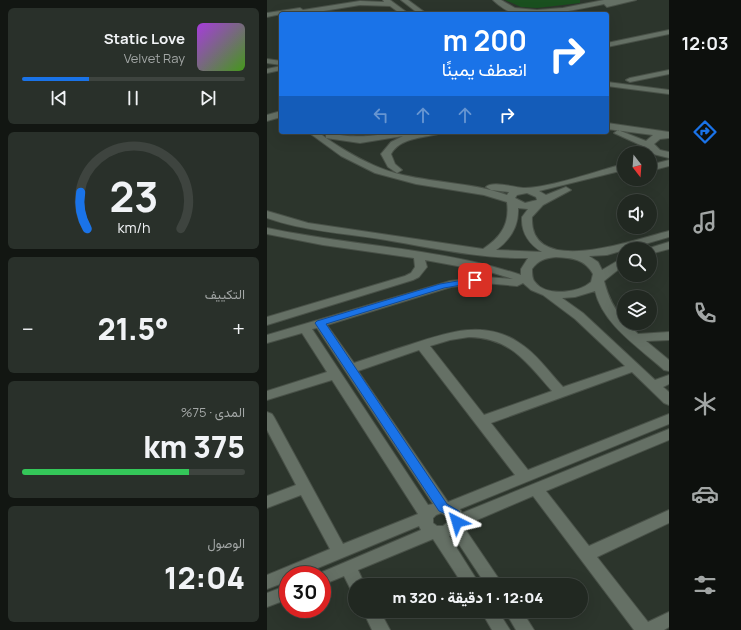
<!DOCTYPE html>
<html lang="ar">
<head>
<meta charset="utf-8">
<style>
	body { margin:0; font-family:Manrope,Vazirmatn,sans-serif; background:#29302a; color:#f1f3f6; direction:rtl; height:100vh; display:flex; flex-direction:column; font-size:15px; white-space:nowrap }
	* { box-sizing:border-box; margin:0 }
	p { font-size:13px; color:#a2a6a5 }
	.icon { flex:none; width:22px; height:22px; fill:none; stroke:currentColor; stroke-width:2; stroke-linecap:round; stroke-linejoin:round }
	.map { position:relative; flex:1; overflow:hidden; direction:ltr }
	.side { display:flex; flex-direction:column; gap:8px; padding:8px; background:#121612; width:267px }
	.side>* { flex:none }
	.top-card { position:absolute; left:12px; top:12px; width:330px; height:122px; border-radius:4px; box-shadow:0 4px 16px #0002,0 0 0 1px #3e443f; direction:rtl; background:#1a73e8; color:#fff; overflow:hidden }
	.needle { width:26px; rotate:163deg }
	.tools { position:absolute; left:350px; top:146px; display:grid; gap:8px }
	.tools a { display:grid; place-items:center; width:40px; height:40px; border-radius:50%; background:#212821; box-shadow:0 4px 16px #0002,0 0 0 1px #3e443f; font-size:20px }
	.speed { position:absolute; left:12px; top:566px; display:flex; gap:8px; font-size:20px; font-weight:700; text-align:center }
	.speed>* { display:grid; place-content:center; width:52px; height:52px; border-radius:50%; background:#212821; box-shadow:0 4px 16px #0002,0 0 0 1px #3e443f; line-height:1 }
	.speed .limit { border:6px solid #d22; background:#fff; color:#111 }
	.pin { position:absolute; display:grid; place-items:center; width:34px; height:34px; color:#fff; margin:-17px; border-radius:8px; box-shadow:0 2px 6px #0006 }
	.me { position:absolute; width:44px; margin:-22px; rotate:320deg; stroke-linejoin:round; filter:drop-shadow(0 0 3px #0008) }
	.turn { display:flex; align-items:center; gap:14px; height:84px; padding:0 16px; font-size:18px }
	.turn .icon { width:52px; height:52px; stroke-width:2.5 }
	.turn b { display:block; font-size:28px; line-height:34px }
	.lanes { display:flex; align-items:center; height:38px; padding:0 16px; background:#0003; justify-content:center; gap:20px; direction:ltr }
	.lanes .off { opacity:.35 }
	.big { font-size:30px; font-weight:800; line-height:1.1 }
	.side .widget { flex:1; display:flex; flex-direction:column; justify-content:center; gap:6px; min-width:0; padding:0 14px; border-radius:6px; background:#29302a }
	.side .dial { align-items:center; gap:0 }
	.dial svg { height:104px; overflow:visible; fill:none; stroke:#3e443f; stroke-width:7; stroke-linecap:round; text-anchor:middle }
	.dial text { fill:#f1f3f6; stroke:none }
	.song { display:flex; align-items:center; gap:12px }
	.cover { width:48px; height:48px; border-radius:6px; background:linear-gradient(135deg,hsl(280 70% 55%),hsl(100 70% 35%)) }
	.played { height:4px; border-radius:2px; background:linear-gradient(90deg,#1a73e8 30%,#3e443f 30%) }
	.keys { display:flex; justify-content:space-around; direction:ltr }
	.heat { display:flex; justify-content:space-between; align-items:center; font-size:22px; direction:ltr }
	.charge { height:6px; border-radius:3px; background:linear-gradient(90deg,#34c759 75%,#3e443f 0) }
	.trip { position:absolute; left:81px; top:578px; width:240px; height:40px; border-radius:20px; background:#212821; box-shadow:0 4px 16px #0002,0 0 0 1px #3e443f; font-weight:800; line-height:40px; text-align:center; direction:rtl }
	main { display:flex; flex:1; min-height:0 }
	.menu { display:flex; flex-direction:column; width:72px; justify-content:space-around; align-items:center; background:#0d100d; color:#a2a6a5 }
	.menu .icon { width:28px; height:28px }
	.menu .on { color:#1a73e8 }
	.menu b { font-size:18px; color:#f1f3f6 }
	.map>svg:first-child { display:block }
	.building { fill:#1a501f }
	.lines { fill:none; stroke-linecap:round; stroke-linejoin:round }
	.minor-casing { stroke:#495148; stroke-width:2 }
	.minor { fill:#657065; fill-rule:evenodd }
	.route { fill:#1a73e8; stroke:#114b97 }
</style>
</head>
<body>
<main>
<nav class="menu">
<b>12:03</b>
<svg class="icon on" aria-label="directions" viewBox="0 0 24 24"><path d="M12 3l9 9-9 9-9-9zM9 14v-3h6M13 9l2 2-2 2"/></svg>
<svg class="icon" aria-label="music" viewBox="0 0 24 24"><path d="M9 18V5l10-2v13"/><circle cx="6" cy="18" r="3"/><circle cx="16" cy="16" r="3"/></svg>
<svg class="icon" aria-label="phone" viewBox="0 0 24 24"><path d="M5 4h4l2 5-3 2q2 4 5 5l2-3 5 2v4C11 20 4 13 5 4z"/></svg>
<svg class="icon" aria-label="climate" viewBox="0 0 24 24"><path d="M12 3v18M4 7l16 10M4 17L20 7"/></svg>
<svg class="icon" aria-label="car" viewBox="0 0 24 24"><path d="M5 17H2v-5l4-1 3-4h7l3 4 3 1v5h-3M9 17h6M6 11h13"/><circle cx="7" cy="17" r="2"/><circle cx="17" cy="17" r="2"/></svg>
<svg class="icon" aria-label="filters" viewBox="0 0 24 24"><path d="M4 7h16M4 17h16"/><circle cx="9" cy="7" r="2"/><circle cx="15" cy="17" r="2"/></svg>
</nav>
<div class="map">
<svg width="402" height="630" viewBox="0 0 402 630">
	<rect width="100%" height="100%" fill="#2c352c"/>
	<path class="building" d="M238,0h75v3l-43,5 -16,-1z"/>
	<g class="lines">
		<defs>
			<g id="minor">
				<path d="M116,0h7l19,14h-8l-11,-8 -30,-1 -55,9h-24l-14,3v-4l33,-5 3,2 57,-9 24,1z"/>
				<path d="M134,0h7l19,14h-8z"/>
				<path d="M226,0h8l14,8 22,2 26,-2 41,-8h32l-29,7 -3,-3c-25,5 -63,14 -88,10 -7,-1 -18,-9 -23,-14z"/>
				<path d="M402,30v4l-62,13v-4z"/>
				<path d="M0,59l14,2v4l-14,-2z"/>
				<path d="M14,66v4l-14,3v-4z"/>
				<path d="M402,70v4l-39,8 -4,-2 4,-2z"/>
				<path d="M340,82l62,8v4l-62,-8z"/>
				<path d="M14,111v6l-14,4v-6z"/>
				<path d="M340,123l62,9v6l-9,1 -6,5 6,6 9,2v6l-16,-4 -6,-6 -33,-15 4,-3 28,11 7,-6 -46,-6z"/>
				<path d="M41,132h10l8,6v-4l3,-1c33,8 54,-1 85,-1l-1,2 26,-2 -1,2c-16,4 -38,4 -47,20l4,10 7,6 -5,3 -9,-6 -7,-13 10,-12 12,-6 -43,7 -34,-5c21,14 44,28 69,35 36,10 76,9 112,22l2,-3 -18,-2 -5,-3c6,-7 30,1 39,1 28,-1 71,-17 99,-24v6l-85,21 7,4 20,-8 5,3 -28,15 -11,12c-3,63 106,21 137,14v6l-62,18 -18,1 9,6 4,8 22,-13v8l-20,16c4,15 9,27 20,39v3h3l11,11 31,-2v8l-23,1 23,19v11l-5,-1c-24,-22 -61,-45 -69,-79l-20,6 -13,1 21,15 72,67 14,-5v9l-6,3 6,5v13l-5,-2 -32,-31 -141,51 37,47 141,-56v10l-209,85 2,4 207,-84v11l-123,51 43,55 80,-36v13l-72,34 51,65 21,-10v15l-5,3h-30l-101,-134 -70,30 40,59h-17l-33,-50 -4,1 31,49h-17l-30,-46 -75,31 7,15h-10v6l-4,-1 -7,-14 -22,9v-10h-7l106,-45 -2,-4 -118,49h-13v6l-21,8v-14l63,-26 -29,-54 -34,13v-12l29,-11 -29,-55v-18l5,2 2,3 69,127 75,-30 -86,-134 -65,20v-9l60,-19 -25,-39 -35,10v-8l183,-54 34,-4 29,2 -23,-7 -65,-12 2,7 -8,10 -6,3 -146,45v-8l138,-41 6,-3 4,-6 -1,-9 -91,-13 -56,-11v-6c83,18 175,20 254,47v-6l7,-11c-49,1 -99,-11 -148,-19 -38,-6 -76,-8 -113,-21v-7l41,12 175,26c18,-12 27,-25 24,-47l-23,-7 -68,-11 -41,-11 -34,-17zM260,193l9,4 1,3 -12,3 -10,-5 2,-3zM251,208l10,1 -6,8c-1,16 7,27 20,35l-46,-2c14,-10 23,-24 22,-42zM289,257c16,1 29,2 37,17l-2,8c-12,11 -45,15 -56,0 -3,-3 -3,-9 -3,-13 6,-9 14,-11 24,-12zM217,283l33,3 6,-3 8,7 12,5 32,24 50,47 -62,21c-14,-15 -27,-34 -45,-45 -35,-23 -73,-9 -109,3 -19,6 -37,12 -55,18l-27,-38 124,-38zM50,328l116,176 -5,1 -116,-176zM202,337c42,1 57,25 83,54l-68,24 -54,-69 20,-6zM152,350l96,125 -67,27 -90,-131zM174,513l7,4v5l-5,4h-6l-4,-3v-5l3,-3z"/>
				<path d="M402,160v6l-19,5v-6z"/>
				<path d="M402,242v7l-19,5v-5h-4z"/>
				<path d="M21,585v14l-21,8v-14z"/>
				<path d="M96,611h17l10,19h-18z"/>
				<path d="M214,611h17l12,19h-18z"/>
				<path d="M238,611h17l12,19h-18z"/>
			</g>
		</defs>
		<use href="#minor" class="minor-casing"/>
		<use href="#minor" class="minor"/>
	</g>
	<path class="route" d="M208,278l5,2 -1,2 -35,6 -118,36 121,180 12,7 4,11 -2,3h-8l-3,-9 -11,-5 -124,-188 2,-2 123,-37z"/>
</svg>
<div class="tools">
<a><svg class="needle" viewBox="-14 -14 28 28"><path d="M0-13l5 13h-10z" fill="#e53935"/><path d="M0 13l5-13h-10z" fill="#a2a6a5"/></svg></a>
<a><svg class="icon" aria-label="sound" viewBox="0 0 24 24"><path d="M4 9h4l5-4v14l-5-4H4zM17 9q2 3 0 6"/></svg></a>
<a><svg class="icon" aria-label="search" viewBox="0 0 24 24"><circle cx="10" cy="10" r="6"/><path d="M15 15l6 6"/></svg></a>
<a><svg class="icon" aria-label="layers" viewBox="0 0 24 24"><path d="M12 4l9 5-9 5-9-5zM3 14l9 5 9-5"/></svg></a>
</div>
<div class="speed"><div class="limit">30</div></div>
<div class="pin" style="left:208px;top:280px;background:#d93025"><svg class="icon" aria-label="arrive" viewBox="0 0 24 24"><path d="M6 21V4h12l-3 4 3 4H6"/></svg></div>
<svg class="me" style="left:190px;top:522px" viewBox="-20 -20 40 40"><path d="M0-17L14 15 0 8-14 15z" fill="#1a73e8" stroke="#fff" stroke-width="4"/></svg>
<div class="trip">12:04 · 1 دقيقة · 320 m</div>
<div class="top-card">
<div class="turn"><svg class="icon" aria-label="right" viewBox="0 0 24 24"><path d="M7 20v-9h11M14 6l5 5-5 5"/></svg><div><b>200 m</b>انعطف يمينًا</div></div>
<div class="lanes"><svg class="icon off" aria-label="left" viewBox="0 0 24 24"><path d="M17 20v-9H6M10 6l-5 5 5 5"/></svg><svg class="icon off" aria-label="ahead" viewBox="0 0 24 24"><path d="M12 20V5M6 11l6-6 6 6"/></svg><svg class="icon off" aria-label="ahead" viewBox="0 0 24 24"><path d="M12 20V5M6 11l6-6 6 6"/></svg><svg class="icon" aria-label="right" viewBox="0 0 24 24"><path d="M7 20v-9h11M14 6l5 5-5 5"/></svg></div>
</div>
</div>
<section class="side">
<div class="widget">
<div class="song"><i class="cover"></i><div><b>Static Love</b><p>Velvet Ray</p></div></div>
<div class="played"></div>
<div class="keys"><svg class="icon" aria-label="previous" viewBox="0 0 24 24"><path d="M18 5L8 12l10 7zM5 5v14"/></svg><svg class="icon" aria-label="pause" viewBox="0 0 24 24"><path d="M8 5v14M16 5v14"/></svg><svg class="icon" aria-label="next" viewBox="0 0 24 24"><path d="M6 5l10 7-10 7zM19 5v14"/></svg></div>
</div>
<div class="widget dial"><svg viewBox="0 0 100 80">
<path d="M14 69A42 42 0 1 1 86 69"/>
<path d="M14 69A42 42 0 0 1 9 41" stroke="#1a73e8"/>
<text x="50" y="56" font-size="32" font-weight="700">23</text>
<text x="50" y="72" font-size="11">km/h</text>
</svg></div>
<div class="widget"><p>التكييف</p>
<div class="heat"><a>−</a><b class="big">21.5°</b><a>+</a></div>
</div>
<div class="widget"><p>المدى · 75%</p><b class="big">375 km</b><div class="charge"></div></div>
<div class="widget"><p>الوصول</p><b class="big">12:04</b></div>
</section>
</main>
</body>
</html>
